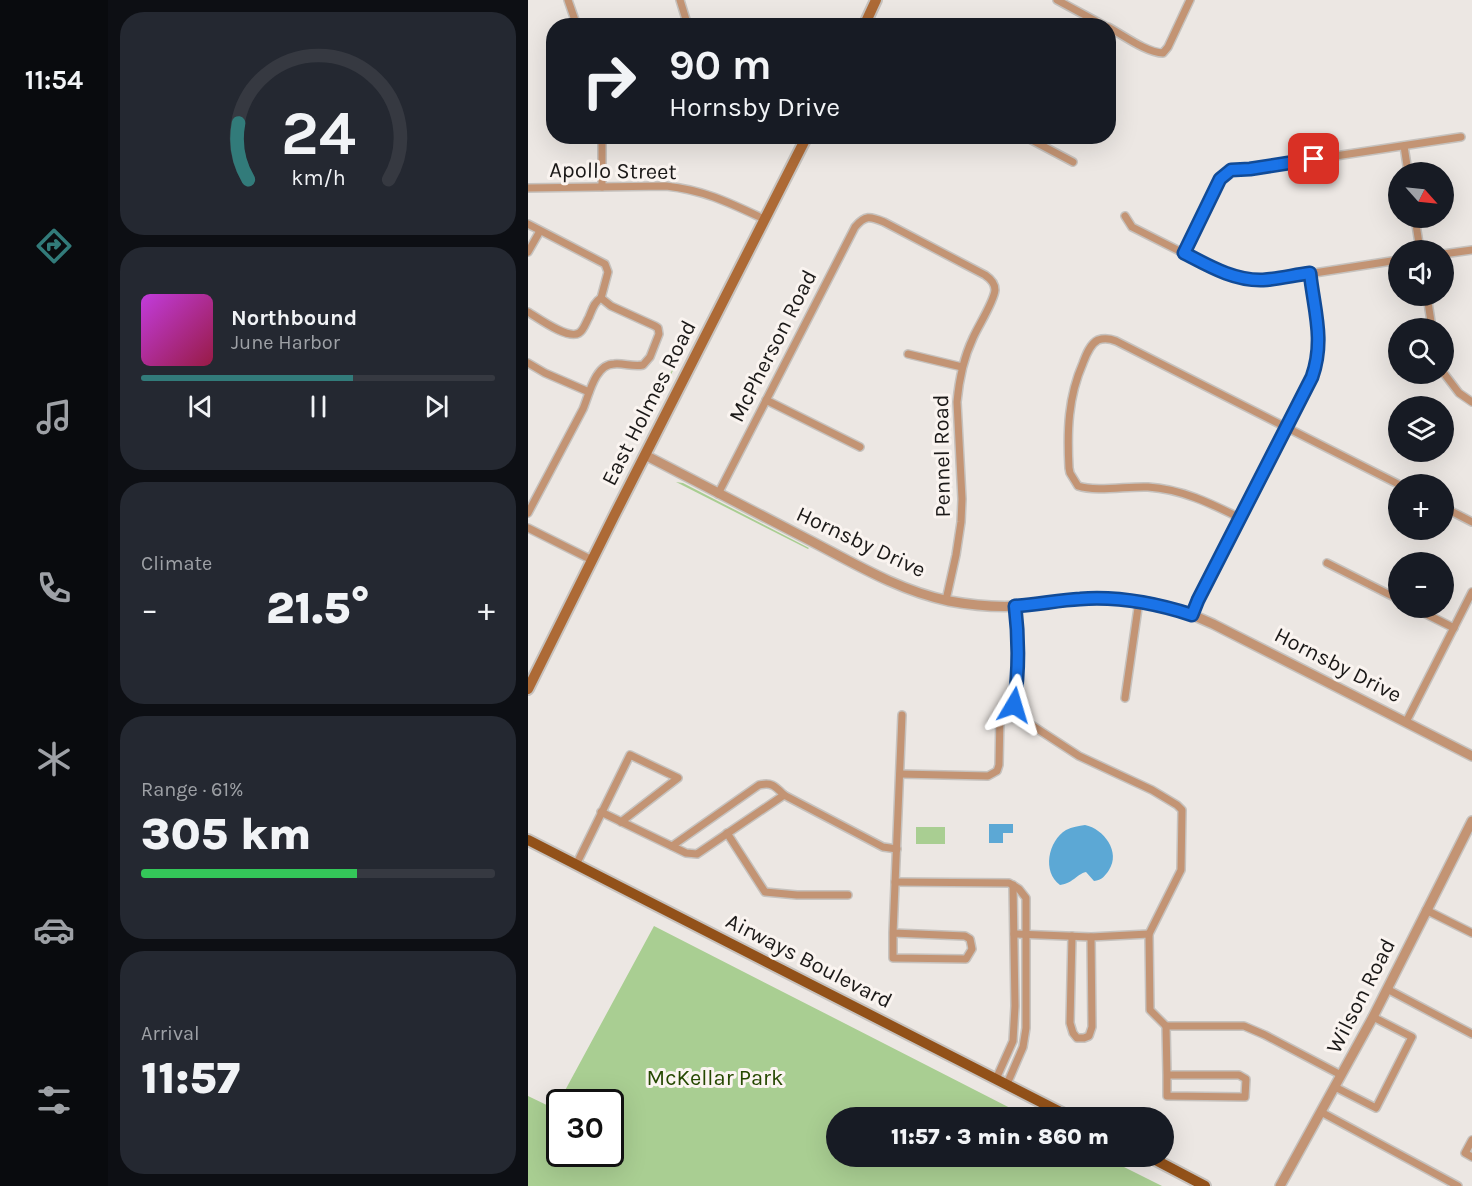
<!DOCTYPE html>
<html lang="en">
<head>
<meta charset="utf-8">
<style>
	body { margin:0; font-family:Karla,sans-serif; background:#242831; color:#f1f3f6; height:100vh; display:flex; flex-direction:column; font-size:22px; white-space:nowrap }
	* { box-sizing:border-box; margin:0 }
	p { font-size:20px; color:#9ea1a6 }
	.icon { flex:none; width:33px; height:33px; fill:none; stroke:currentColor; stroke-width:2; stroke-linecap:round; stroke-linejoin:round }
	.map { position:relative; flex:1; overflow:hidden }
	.sheet { display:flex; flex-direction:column; gap:12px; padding:12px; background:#0d0f14; width:420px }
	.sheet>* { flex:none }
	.hud { position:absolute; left:18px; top:18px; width:570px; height:126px; border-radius:24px; box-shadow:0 6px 24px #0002; background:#171b24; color:#f1f3f6; overflow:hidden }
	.needle { width:39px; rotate:117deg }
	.fabs { position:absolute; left:860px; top:162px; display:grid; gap:12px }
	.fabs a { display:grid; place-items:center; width:66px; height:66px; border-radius:50%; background:#171b24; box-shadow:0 6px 24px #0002; font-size:30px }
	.speed { position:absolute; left:18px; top:1089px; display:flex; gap:12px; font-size:30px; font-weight:700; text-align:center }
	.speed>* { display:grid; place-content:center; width:78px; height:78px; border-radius:50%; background:#171b24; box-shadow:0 6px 24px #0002; line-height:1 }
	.speed .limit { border:3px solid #111; border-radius:9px; background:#fff; color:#111 }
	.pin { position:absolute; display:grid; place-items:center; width:51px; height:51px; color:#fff; margin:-26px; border-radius:12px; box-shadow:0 3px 9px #0006 }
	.me { position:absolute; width:66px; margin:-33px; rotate:7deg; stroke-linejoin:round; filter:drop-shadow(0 0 4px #0008) }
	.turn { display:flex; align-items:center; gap:21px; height:126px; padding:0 24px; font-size:27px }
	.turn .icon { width:78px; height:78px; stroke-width:2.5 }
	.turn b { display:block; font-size:42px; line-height:51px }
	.big { font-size:45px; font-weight:800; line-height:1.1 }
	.sheet .card { flex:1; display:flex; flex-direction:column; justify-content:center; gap:9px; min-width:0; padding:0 21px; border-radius:24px; background:#242831 }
	.sheet .dial { align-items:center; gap:0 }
	.dial svg { height:156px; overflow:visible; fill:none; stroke:#363941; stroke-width:7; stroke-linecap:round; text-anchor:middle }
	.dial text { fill:#f1f3f6; stroke:none }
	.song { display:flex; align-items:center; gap:18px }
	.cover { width:72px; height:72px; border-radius:9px; background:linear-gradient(135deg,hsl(290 70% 55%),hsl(340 70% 35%)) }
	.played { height:6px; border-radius:3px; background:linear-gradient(90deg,#327b7a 60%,#363941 60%) }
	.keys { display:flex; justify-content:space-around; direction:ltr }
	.heat { display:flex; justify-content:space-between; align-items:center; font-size:33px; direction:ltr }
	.charge { height:9px; border-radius:4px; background:linear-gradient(90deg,#34c759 61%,#363941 0) }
	.trip { position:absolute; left:298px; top:1107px; width:348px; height:60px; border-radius:30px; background:#171b24; box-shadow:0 6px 24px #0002; font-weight:800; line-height:60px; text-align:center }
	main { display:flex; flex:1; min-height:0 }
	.menu { display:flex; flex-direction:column; width:108px; justify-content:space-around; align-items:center; background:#090b0e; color:#9ea1a6 }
	.menu .icon { width:42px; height:42px }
	.menu .current { color:#327b7a }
	.menu b { font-size:27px; color:#f1f3f6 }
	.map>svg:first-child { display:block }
	.green { fill:#a9ce92; fill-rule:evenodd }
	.water { fill:#5ca8d5 }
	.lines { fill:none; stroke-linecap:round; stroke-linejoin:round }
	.minor-casing { stroke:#c6c2be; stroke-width:10 }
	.tertiary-casing { stroke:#c6c2be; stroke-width:12 }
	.secondary-casing { stroke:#c6c2be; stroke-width:14 }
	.primary-casing { stroke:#c6c2be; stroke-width:14 }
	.minor { stroke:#c39474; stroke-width:7 }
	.tertiary { stroke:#c39474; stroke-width:9 }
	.secondary { stroke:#ad6a36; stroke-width:10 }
	.primary { stroke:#925119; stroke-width:10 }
	.route-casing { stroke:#114b97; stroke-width:15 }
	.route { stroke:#1a73e8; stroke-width:10 }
	.labels { text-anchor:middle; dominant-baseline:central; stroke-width:6; stroke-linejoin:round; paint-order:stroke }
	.street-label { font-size:22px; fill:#1b1918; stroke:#faf4f0 }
	.park-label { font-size:22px; fill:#254800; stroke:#faf4f0 }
</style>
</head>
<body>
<main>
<nav class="menu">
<b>11:54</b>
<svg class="icon current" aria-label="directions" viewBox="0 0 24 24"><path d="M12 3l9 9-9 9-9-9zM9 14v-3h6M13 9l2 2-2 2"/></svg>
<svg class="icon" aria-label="music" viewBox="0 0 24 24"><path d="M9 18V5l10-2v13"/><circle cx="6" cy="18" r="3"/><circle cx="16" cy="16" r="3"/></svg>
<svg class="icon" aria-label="phone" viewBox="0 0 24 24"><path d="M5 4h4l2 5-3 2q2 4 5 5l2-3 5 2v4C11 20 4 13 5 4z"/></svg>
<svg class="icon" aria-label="climate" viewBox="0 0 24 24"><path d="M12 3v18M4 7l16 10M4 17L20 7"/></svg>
<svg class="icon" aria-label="car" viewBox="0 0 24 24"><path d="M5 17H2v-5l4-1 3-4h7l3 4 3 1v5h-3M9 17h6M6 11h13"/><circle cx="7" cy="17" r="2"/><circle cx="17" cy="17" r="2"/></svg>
<svg class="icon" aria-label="filters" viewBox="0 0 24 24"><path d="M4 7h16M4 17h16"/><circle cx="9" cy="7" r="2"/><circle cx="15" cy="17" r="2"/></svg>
</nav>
<section class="sheet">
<div class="card dial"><svg viewBox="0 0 100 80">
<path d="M14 69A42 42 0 1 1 86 69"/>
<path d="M14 69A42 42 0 0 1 9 40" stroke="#327b7a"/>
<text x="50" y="56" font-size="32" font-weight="700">24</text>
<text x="50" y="72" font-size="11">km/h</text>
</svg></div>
<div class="card">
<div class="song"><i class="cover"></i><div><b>Northbound</b><p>June Harbor</p></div></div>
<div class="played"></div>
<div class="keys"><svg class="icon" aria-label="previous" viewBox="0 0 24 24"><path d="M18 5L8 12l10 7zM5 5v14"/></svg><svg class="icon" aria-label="pause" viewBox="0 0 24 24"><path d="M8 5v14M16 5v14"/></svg><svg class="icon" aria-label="next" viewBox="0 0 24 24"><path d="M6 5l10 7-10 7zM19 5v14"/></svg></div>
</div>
<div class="card"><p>Climate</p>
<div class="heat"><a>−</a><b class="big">21.5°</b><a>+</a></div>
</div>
<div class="card"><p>Range · 61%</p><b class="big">305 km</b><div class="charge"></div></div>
<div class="card"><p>Arrival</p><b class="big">11:57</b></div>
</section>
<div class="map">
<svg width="944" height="1186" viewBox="0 0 944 1186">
	<rect width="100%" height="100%" fill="#ece7e3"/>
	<g class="green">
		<path d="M164,331h1l-46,91 -1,-1z"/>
		<path d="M148,482l7,1 126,65 -1,1z"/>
		<rect x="388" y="827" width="29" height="17"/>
		<path d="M126,926l374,191 -191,1v38l267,1 58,29h-634v-90l27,13zM32,1102h50v52h-50z"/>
	</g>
	<g class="water">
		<path d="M461,824h24v9h-10v10h-14z"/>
		<path d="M557,825c19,4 36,27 24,45 -4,6 -7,10 -15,11l-8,-9c-11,3 -12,11 -26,13 -18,-13 -12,-44 6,-55 6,-3 13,-4 19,-5z"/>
	</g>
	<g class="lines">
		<defs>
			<g id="minor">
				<path d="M40,0l9,26"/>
				<path d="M152,0l8,26"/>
				<path d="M529,0l48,26"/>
				<path d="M580,27c15,8 39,26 55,26l5,-6 22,-47"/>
				<path d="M74,136v51"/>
				<path d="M496,136l49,26"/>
				<path d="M876,146l4,26"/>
				<path d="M0,188l138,-2c38,4 64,17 98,33"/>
				<path d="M597,216l7,11 93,47 22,5 22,1 129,-20"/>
				<path d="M887,218l5,32"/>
				<path d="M0,224l77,40 3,8 -7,26 10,8 44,20 3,2 1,6 -9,23 -7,8c-10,2 -19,-2 -29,-1 -19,0 -25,31 -31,45l-55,104"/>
				<path d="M0,252l12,-21"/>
				<path d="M656,253l36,-74 11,-9 25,-2 205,-31"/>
				<path d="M915,254l29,-4"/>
				<path d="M899,296l5,32"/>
				<path d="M0,312c10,6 40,28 51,21 5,-3 7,-11 10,-16 3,-7 5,-15 12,-19"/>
				<path d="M380,354l54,13"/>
				<path d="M0,363l17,10 44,19"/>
				<path d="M915,372l16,21 13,9"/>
				<path d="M238,400l94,47"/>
				<path d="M190,494l137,-267c10,-12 15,-11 29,-5l101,53c6,4 10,8 10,15 -1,12 -17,36 -22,48 -10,21 -14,42 -16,64l5,97 -1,23 -5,33 -10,45"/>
				<path d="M915,507l29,15"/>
				<path d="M712,518c-30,-15 -59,-29 -92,-31 -20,-1 -52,5 -70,-1l-8,-13 -1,-5c-2,-37 -1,-71 14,-105 3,-8 7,-19 15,-23 6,-2 13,-1 18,1l282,143"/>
				<path d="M0,528l64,32"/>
				<path d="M799,563l71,36"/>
				<path d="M886,608l40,20"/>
				<path d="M664,615l6,-15 114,-223c13,-37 2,-67 -2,-104"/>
				<path d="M597,698l14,-97"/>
				<path d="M486,705c5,-33 5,-65 1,-99"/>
				<path d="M878,722l66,-130"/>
				<path d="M372,774l88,2 9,-5 2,-6 1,-49 16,-1 63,41 73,34 25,15 5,5 -1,60 -32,64 1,76 16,16h78l21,9 76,40"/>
				<path d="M73,812l85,41 11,1 87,-59 99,52 14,2"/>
				<path d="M199,833l38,59 32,3h51"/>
				<path d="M144,846l87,-61c13,-3 16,1 25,10"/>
				<path d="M48,865l54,-110 48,23 -57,44"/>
				<path d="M367,882l114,1 10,6 7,9v130l-3,19 -16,37"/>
				<path d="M898,910l46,23"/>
				<path d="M365,933l72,3 5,3 2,10 -6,10 -73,-1v-25l9,-218"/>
				<path d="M486,934l77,3 58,-3"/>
				<path d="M544,936l-2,87 3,10 4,5h7l5,-2 3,-9 -1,-90"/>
				<path d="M859,989l85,45"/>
				<path d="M638,1026l1,49h72l7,4 -1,18 -78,-1v-21"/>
				<path d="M468,1079l17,-38 2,-35 -2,-121"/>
				<path d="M807,1087l41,21 36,-71 -39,-20"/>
				<path d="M793,1112l137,74"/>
				<path d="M944,1140l-7,13 7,4"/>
			</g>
			<g id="tertiary">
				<path d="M117,455c55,29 111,57 166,86 44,23 89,50 138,60 27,5 54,7 82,4 24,-2 48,-7 72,-7 38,0 76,10 110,26l259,132"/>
				<path d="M752,1186l93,-169 99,-196"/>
			</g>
			<g id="secondary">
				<path d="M336,26l12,-26"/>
				<path d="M0,689l86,-173 193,-380"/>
			</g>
			<g id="primary">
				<path d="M0,840l544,278"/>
				<path d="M620,1156l57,30"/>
			</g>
		</defs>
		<use href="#minor" class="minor-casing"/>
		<use href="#tertiary" class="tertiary-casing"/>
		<use href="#secondary" class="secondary-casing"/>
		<use href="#primary" class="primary-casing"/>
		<use href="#minor" class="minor"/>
		<use href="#tertiary" class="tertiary"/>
		<use href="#secondary" class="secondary"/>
		<use href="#primary" class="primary"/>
	</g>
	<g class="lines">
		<defs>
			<path id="route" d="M486,705c5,-33 5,-65 1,-99 22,-1 43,-6 65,-7 39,-3 75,4 112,16l6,-15 114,-223c13,-37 2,-67 -2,-104 -16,2 -31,6 -47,7 -29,1 -54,-14 -79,-27l36,-74 11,-9 19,-1 64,-10"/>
		</defs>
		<use href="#route" class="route-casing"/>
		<use href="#route" class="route"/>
	</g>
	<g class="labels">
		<g class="street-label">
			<text transform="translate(85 171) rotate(1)">Apollo Street</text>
			<text transform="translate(245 346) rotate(-63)">McPherson Road</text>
			<text transform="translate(121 403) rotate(-63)">East Holmes Road</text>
			<text transform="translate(414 456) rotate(-91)">Pennel Road</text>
			<text transform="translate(333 542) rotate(25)">Hornsby Drive</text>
			<text transform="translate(810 665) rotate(27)">Hornsby Drive</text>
			<text transform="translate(281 961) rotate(27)">Airways Boulevard</text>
			<text transform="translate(833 996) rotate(-63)">Wilson Road</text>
		</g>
		<g class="park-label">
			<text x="187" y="1078">McKellar Park</text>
		</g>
	</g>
</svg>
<div class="fabs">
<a><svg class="needle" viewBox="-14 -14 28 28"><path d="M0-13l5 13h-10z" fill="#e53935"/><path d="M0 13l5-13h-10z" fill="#9ea1a6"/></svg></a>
<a><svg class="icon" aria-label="sound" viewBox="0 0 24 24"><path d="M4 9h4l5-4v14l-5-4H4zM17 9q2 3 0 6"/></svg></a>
<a><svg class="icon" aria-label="search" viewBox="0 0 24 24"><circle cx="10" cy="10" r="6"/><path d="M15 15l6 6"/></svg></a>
<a><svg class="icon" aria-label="layers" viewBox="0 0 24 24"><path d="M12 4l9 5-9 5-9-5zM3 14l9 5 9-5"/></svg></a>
<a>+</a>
<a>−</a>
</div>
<div class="speed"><div class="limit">30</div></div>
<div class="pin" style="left:786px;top:159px;background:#d93025"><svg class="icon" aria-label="arrive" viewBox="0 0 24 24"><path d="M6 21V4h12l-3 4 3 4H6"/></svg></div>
<svg class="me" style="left:486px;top:705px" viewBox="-20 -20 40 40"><path d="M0-17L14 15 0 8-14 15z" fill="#1a73e8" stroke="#fff" stroke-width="4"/></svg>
<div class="trip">11:57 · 3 min · 860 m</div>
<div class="hud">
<div class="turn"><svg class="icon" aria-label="right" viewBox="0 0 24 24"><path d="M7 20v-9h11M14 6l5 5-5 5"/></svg><div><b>90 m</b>Hornsby Drive</div></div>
</div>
</div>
</main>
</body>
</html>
